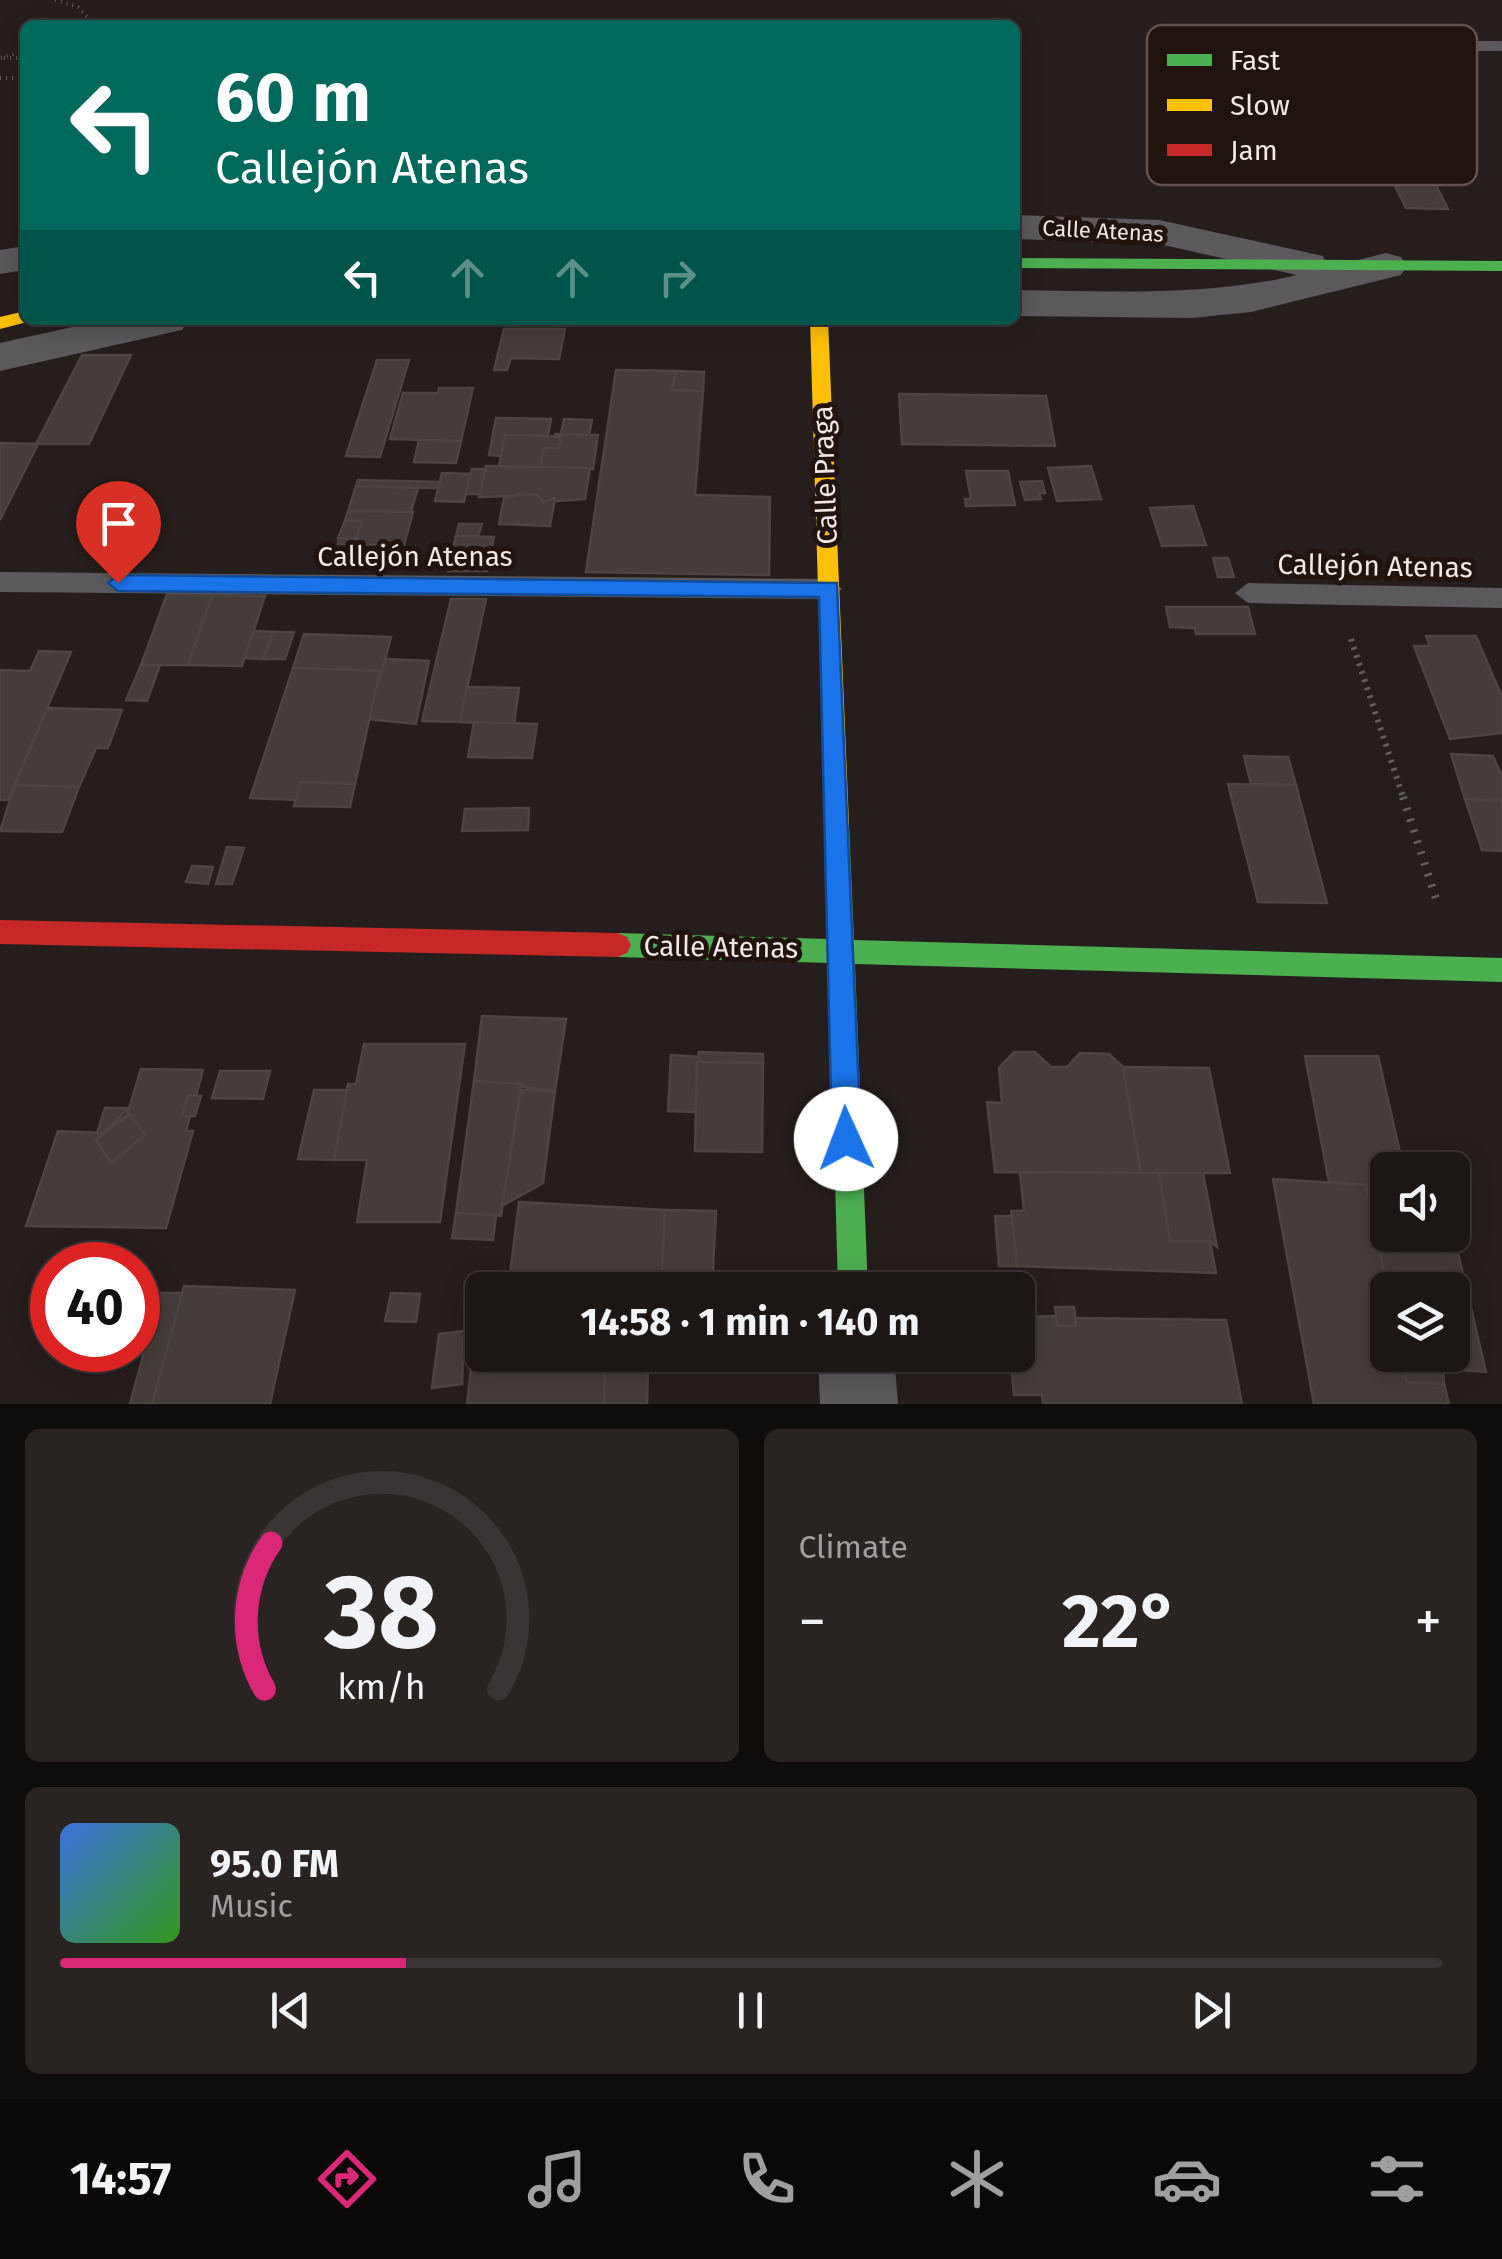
<!DOCTYPE html>
<html lang="en">
<head>
<meta charset="utf-8">
<style>
	body { margin:0; font-family:"Fira Sans",sans-serif; background:#292322; color:#f1f3f6; height:100vh; display:flex; flex-direction:column; font-size:38px; white-space:nowrap }
	* { box-sizing:border-box; margin:0 }
	p { font-size:32px; color:#a09fa0 }
	.icon { flex:none; width:55px; height:55px; fill:none; stroke:currentColor; stroke-width:2; stroke-linecap:round; stroke-linejoin:round }
	.map { position:relative; height:1404px; overflow:hidden }
	.details { display:flex; flex-direction:column; gap:25px; padding:25px; background:#0f0c0c; flex:1 }
	.details>* { flex:none }
	.hud { position:absolute; left:20px; top:20px; width:1000px; height:305px; border-radius:15px; box-shadow:0 5px 25px #0003,0 0 0 2px #3a3534; background:#00695c; color:#fff; overflow:hidden }
	.buttons { position:absolute; left:1370px; top:1152px; display:grid; gap:20px }
	.buttons a { display:grid; place-items:center; width:100px; height:100px; border-radius:15px; background:#1c1615; box-shadow:0 5px 25px #0003,0 0 0 2px #3a3534; font-size:50px }
	.speed { position:absolute; left:30px; top:1242px; display:flex; gap:20px; font-size:50px; font-weight:700; text-align:center }
	.speed>* { display:grid; place-content:center; width:130px; height:130px; border-radius:50%; background:#1c1615; box-shadow:0 5px 25px #0003,0 0 0 2px #3a3534; line-height:1 }
	.speed .limit { border:15px solid #d22; background:#fff; color:#111 }
	.pin { position:absolute; display:grid; place-items:center; width:85px; height:85px; color:#fff; margin:-102px -42px; border-radius:50% 50% 50% 0; rotate:-45deg; box-shadow:0 0 10px #0007 }
	.pin .icon { rotate:45deg }
	.me { position:absolute; width:110px; margin:-55px; rotate:358deg; stroke-linejoin:round; filter:drop-shadow(0 0 8px #0008) }
	.turn { display:flex; align-items:center; gap:35px; height:210px; padding:0 30px; font-size:45px }
	.turn .icon { width:130px; height:130px; stroke-width:2.5 }
	.turn b { display:block; font-size:70px; line-height:85px }
	.lanes { display:flex; align-items:center; height:95px; padding:0 30px; background:#0003; justify-content:center; gap:50px; direction:ltr }
	.lanes .off { opacity:.35 }
	.big { font-size:75px; font-weight:700; line-height:1.1 }
	.details .widget { flex:1; display:flex; flex-direction:column; justify-content:center; gap:15px; min-width:0; padding:0 35px; border-radius:15px; background:#292322 }
	.details .dial { align-items:center; gap:0 }
	.dial svg { height:260px; overflow:visible; fill:none; stroke:#3a3534; stroke-width:7; stroke-linecap:round; text-anchor:middle }
	.dial text { fill:#f1f3f6; stroke:none }
	.song { display:flex; align-items:center; gap:30px }
	.cover { width:120px; height:120px; border-radius:15px; background:linear-gradient(135deg,hsl(220 70% 55%),hsl(110 70% 35%)) }
	.played { height:10px; border-radius:5px; background:linear-gradient(90deg,#db2777 25%,#3a3534 25%) }
	.keys { display:flex; justify-content:space-around; direction:ltr }
	.heat { display:flex; justify-content:space-between; align-items:center; font-size:55px; direction:ltr }
	.details .tiles { flex:1; display:grid; gap:25px; grid-template-columns:1fr 1fr }
	.widget:last-child { grid-column:span 2 }
	.trip { position:absolute; left:465px; top:1272px; width:570px; height:100px; border-radius:15px; background:#1c1615; box-shadow:0 5px 25px #0003,0 0 0 2px #3a3534; font-weight:700; line-height:100px; text-align:center }
	.tabs { display:flex; height:160px; justify-content:space-around; align-items:center; background:#0b0908; color:#a09fa0 }
	.tabs .icon { width:70px; height:70px }
	.tabs .current { color:#db2777 }
	.tabs b { font-size:45px; color:#f1f3f6 }
	.map>svg:first-child { display:block }
	.building { fill:#443d3b; stroke:#4c4542; stroke-width:2.5; fill-rule:evenodd }
	.lines { fill:none; stroke-linecap:round; stroke-linejoin:round }
	.path-far2 { stroke:#625f5f; stroke-width:4; stroke-dasharray:1 5; stroke-linecap:butt }
	.path-far1 { stroke:#625f5f; stroke-width:6; stroke-dasharray:2.5 6; stroke-linecap:butt }
	.path { stroke:#625f5f; stroke-width:8; stroke-dasharray:2.5 9; stroke-linecap:butt }
	.lane { fill:#5b595b; fill-rule:evenodd }
	.street { fill:#5b595b; fill-rule:evenodd }
	.fast { fill:#4caf50; fill-rule:evenodd }
	.slow { fill:#ffc107; fill-rule:evenodd }
	.jam { fill:#c62828; fill-rule:evenodd }
	.route { fill:#1a73e8; stroke:#114b97; stroke-width:2.5 }
	.labels { text-anchor:middle; dominant-baseline:central; stroke-width:10; stroke-linejoin:round; paint-order:stroke }
	.far-street-label { font-size:22px; fill:#f3e8e4; stroke:#21130e }
	.street-label { font-size:28px; fill:#f3e8e4; stroke:#21130e }
	.key { fill:#21130e; stroke:#60534e; stroke-width:2.5 }
	.key-label { font-size:28px; fill:#f3e8e4 }
</style>
</head>
<body>
<div class="map">
<svg width="1502" height="1404" viewBox="0 0 1502 1404">
	<rect width="100%" height="100%" fill="#261e1c"/>
	<g class="building">
		<path d="M1371,138h41l36,71 -42,-1z"/>
		<path d="M504,329h61l-6,30 -48,-1 -4,12h-13z"/>
		<path d="M82,355h49l-42,89h-53z"/>
		<path d="M377,360h32l-29,97 -34,-1z"/>
		<path d="M616,370l60,1 -4,19 31,1 -8,104 75,2 -1,78 -183,-3z"/>
		<path d="M676,371l28,1 -1,19 -31,-1z"/>
		<path d="M439,388h34l-12,53 -71,-2 13,-46h35z"/>
		<path d="M899,394l147,2 9,50 -153,-2z"/>
		<path d="M496,418l55,1 -3,17 -43,-1 -4,21 -12,-1z"/>
		<path d="M564,419l28,1 -3,15 -28,-1z"/>
		<path d="M554,434l44,1 -5,34 -53,-2 4,-19h15l2,-11z"/>
		<path d="M505,435l43,1 13,1 -2,11h-15l-4,19 -41,-1z"/>
		<path d="M419,440l42,1 -5,22 -42,-1z"/>
		<path d="M0,443l38,1 -38,76z"/>
		<path d="M486,466l104,2 -5,31 -42,3 -6,-7 -58,2z"/>
		<path d="M1091,466l10,33 -44,2 -9,-33z"/>
		<path d="M472,469h13l-5,25h-15z"/>
		<path d="M966,471h42l7,34 -49,1 -1,-7h6z"/>
		<path d="M442,473l28,1 -6,28 -29,-1z"/>
		<path d="M358,480l82,2 -1,6h-21l-62,-2z"/>
		<path d="M1042,481l3,12h-6l2,6 -16,1 -5,-18z"/>
		<path d="M356,486l62,2 -7,24 -63,-1z"/>
		<path d="M520,494l17,1 6,7 12,-4 -5,28 -51,-2 5,-26z"/>
		<path d="M1193,506l13,39 -44,1 -12,-38z"/>
		<path d="M348,511l65,1 -9,33 -66,-1 1,-6 17,1 6,-18h-17z"/>
		<path d="M345,521h17l-6,18 -18,-1z"/>
		<path d="M459,524h23l-4,12h-22z"/>
		<path d="M456,536l38,1 -7,34h-39z"/>
		<path d="M1213,558h15l6,19h-16z"/>
		<path d="M167,594l45,1 -24,70h-47z"/>
		<path d="M212,595l53,1 -23,70 -54,-1z"/>
		<path d="M451,599h35l-26,123 -38,-1z"/>
		<path d="M1166,607h82l7,27h-59l-1,-6 -25,-1z"/>
		<path d="M254,631l19,1 -10,27 -19,-1z"/>
		<path d="M273,632h21l-9,27h-22z"/>
		<path d="M304,634l87,3 -9,34 -89,-3z"/>
		<path d="M1426,636h50l26,61v36l-52,6 -36,-93h16z"/>
		<path d="M39,651l32,1 -63,148h-8v-130l30,1z"/>
		<path d="M386,659l43,2 -13,63 -50,-5z"/>
		<path d="M141,665h19l-13,36 -21,-1z"/>
		<path d="M293,668l87,3 -25,113 -54,-2 -5,18 -46,-2z"/>
		<path d="M467,687l52,1 -5,36 -54,-2z"/>
		<path d="M47,708l75,2 -14,38h-12l-17,39 -64,-2z"/>
		<path d="M474,722l63,2 -5,34 -64,-1z"/>
		<path d="M1451,754l42,2 9,21v24l-37,-2z"/>
		<path d="M1244,756l44,1 8,28 -45,-1z"/>
		<path d="M301,782l54,2 -5,23 -56,-1z"/>
		<path d="M1228,784l68,1 31,118 -69,-1z"/>
		<path d="M15,785l64,2 -17,45 -62,-1z"/>
		<path d="M1465,799l37,2v50l-20,-1z"/>
		<path d="M529,808l-1,22 -66,1 3,-22z"/>
		<path d="M227,847l17,1 -12,36h-16z"/>
		<path d="M192,866l21,1 -5,17 -22,-2z"/>
		<path d="M482,1016l84,3 -11,72 -81,-10z"/>
		<path d="M364,1044h101l-25,178h-83l10,-62h-33l14,-76h8z"/>
		<path d="M699,1052l64,2v9l-65,-1z"/>
		<path d="M1014,1052h21l16,15h16l13,-14 29,1 14,13 18,106 -146,-1 -8,-70 15,1 -3,-35z"/>
		<path d="M671,1055l28,2 -4,55 -27,-1z"/>
		<path d="M1305,1056h73l26,114h-16v65h13l1,6 -25,-2 -11,-54 -37,-3z"/>
		<path d="M697,1062l66,1 -1,89 -67,-1z"/>
		<path d="M1123,1067l86,1 21,105h-89z"/>
		<path d="M141,1069l62,1 -7,26 -8,-1 -6,21h8l-4,15h7l-27,97 -140,-2 32,-95 45,2 24,-18zM130,1114l15,21 -34,28 -15,-23z"/>
		<path d="M220,1071h50l-7,28 -51,-1z"/>
		<path d="M474,1081l47,3 -20,132 -45,-3z"/>
		<path d="M314,1090h33l-13,70 -36,-1z"/>
		<path d="M521,1090l34,1 -12,92 -41,23z"/>
		<path d="M188,1095l13,1 -6,20h-13z"/>
		<path d="M105,1108h24l-26,25h-6z"/>
		<path d="M130,1114l15,21 -34,28 -15,-23z"/>
		<path d="M1020,1172l139,1 11,68h40l6,32 -199,-7 -6,-55h13z"/>
		<path d="M1159,1173h44l14,74 -7,-6h-40z"/>
		<path d="M1273,1179l93,6 22,105v65h13l6,27 37,2 5,20h-135z"/>
		<path d="M519,1202l146,8 -4,80h-153z"/>
		<path d="M665,1210l51,1 -4,79h-51z"/>
		<path d="M456,1213l40,2 -3,25 -41,-2z"/>
		<path d="M995,1216h17l5,50h-18z"/>
		<path d="M1452,1227l34,145 -43,-3 1,15 -37,-2 -6,-27h51v-65h-64l-11,-51 75,-4z"/>
		<path d="M184,1286l111,4 -25,114h-118z"/>
		<path d="M160,1293h22l-30,111h-22z"/>
		<path d="M391,1293l29,1 -4,28 -31,-1z"/>
		<path d="M1055,1307h19l2,19h-19z"/>
		<path d="M1056,1316l1,10h19l-1,-8 151,2 16,84h-199l-1,-9h-28l-4,-40h8v-38z"/>
		<path d="M464,1331l-2,53 -30,4 7,-54z"/>
		<path d="M648,1366l-1,38h-43l1,-37z"/>
		<path d="M605,1367l-1,37h-137l4,-36z"/>
	</g>
	<g class="lines">
		<g class="path-far2">
			<path d="M55,0l23,7 17,18"/>
			<path d="M25,51l-25,7h25"/>
			<path d="M0,78h25"/>
		</g>
		<path class="path-far1" d="M1351,639l53,161"/>
		<path class="path" d="M1403,797l34,105"/>
		<g class="lane">
			<path d="M1502,41v10l-269,1 -9,-5 9,-5z"/>
			<path d="M0,572l829,7 13,10 -13,10 -829,-7z"/>
			<path d="M1248,583l254,5v20l-254,-5 -13,-10z"/>
		</g>
		<g class="street">
			<path d="M1015,215l144,5 164,36 4,12 59,-15 15,4 6,9 -6,9 -150,37 -59,6 -177,-2v-26c95,1 189,7 282,-15l-138,-31 -144,-5z"/>
			<path d="M25,246v24l-25,4v-24z"/>
			<path d="M104,320h84l-6,10 -182,41v-28z"/>
			<path d="M818,1355h76l4,49h-78z"/>
		</g>
		<g class="fast">
			<path d="M1015,258l487,3v10l-487,-3z"/>
			<path d="M837,814l9,3 3,7 5,116 648,18v24l-647,-18 13,326h-30l-9,-327 -211,-6 -9,-4 -4,-8 4,-8 9,-4 210,6 -3,-115 3,-7z"/>
		</g>
		<g class="slow">
			<path d="M25,311v9l6,1 -31,8v-12z"/>
			<path d="M810,320h18l21,504 -3,7 -9,3 -9,-3 -3,-7z"/>
		</g>
		<path class="jam" d="M0,920l618,13 9,4 4,8 -4,8 -9,4 -618,-13z"/>
	</g>
	<path class="route" d="M118,575l719,8 24,556 -4,10 -11,4 -10,-4 -4,-10 -13,-542 -701,-6 -10,-8z"/>
	<g class="labels">
		<g class="far-street-label">
			<text transform="translate(1103 231) rotate(3)">Calle Atenas</text>
		</g>
		<g class="street-label">
			<text transform="translate(825 475) rotate(-92)">Calle Praga</text>
			<text x="415" y="556">Callejón Atenas</text>
			<text transform="translate(1375 566) rotate(1)">Callejón Atenas</text>
			<text transform="translate(721 947) rotate(1)">Calle Atenas</text>
		</g>
	</g>
	<rect x="1147" y="25" width="330" height="160" rx="15" class="key"/>
	<rect x="1167" y="54" width="45" height="12" fill="#4caf50"/>
	<rect x="1167" y="99" width="45" height="12" fill="#ffc107"/>
	<rect x="1167" y="144" width="45" height="12" fill="#c62828"/>
	<g class="key-label">
		<text x="1230" y="70">Fast</text>
		<text x="1230" y="115">Slow</text>
		<text x="1230" y="160">Jam</text>
	</g>
</svg>
<div class="buttons">
<a><svg class="icon" aria-label="sound" viewBox="0 0 24 24"><path d="M4 9h4l5-4v14l-5-4H4zM17 9q2 3 0 6"/></svg></a>
<a><svg class="icon" aria-label="layers" viewBox="0 0 24 24"><path d="M12 4l9 5-9 5-9-5zM3 14l9 5 9-5"/></svg></a>
</div>
<div class="speed"><div class="limit">40</div></div>
<div class="pin" style="left:118px;top:583px;background:#d93025"><svg class="icon" aria-label="arrive" viewBox="0 0 24 24"><path d="M6 21V4h12l-3 4 3 4H6"/></svg></div>
<svg class="me" style="left:846px;top:1139px" viewBox="-20 -20 40 40"><circle r="19" fill="#fff"/><path d="M0-13L10 11 0 6-10 11z" fill="#1a73e8"/></svg>
<div class="trip">14:58 · 1 min · 140 m</div>
<div class="hud">
<div class="turn"><svg class="icon" aria-label="left" viewBox="0 0 24 24"><path d="M17 20v-9H6M10 6l-5 5 5 5"/></svg><div><b>60 m</b>Callejón Atenas</div></div>
<div class="lanes"><svg class="icon" aria-label="left" viewBox="0 0 24 24"><path d="M17 20v-9H6M10 6l-5 5 5 5"/></svg><svg class="icon off" aria-label="ahead" viewBox="0 0 24 24"><path d="M12 20V5M6 11l6-6 6 6"/></svg><svg class="icon off" aria-label="ahead" viewBox="0 0 24 24"><path d="M12 20V5M6 11l6-6 6 6"/></svg><svg class="icon off" aria-label="right" viewBox="0 0 24 24"><path d="M7 20v-9h11M14 6l5 5-5 5"/></svg></div>
</div>
</div>
<section class="details">
<div class="tiles">
<div class="widget dial"><svg viewBox="0 0 100 80">
<path d="M14 69A42 42 0 1 1 86 69"/>
<path d="M14 69A42 42 0 0 1 16 24" stroke="#db2777"/>
<text x="50" y="56" font-size="32" font-weight="700">38</text>
<text x="50" y="72" font-size="11">km/h</text>
</svg></div>
<div class="widget"><p>Climate</p>
<div class="heat"><a>−</a><b class="big">22°</b><a>+</a></div>
</div>
<div class="widget">
<div class="song"><i class="cover"></i><div><b>95.0 FM</b><p>Music</p></div></div>
<div class="played"></div>
<div class="keys"><svg class="icon" aria-label="previous" viewBox="0 0 24 24"><path d="M18 5L8 12l10 7zM5 5v14"/></svg><svg class="icon" aria-label="pause" viewBox="0 0 24 24"><path d="M8 5v14M16 5v14"/></svg><svg class="icon" aria-label="next" viewBox="0 0 24 24"><path d="M6 5l10 7-10 7zM19 5v14"/></svg></div>
</div>
</div>
</section>
<nav class="tabs">
<b>14:57</b>
<svg class="icon current" aria-label="directions" viewBox="0 0 24 24"><path d="M12 3l9 9-9 9-9-9zM9 14v-3h6M13 9l2 2-2 2"/></svg>
<svg class="icon" aria-label="music" viewBox="0 0 24 24"><path d="M9 18V5l10-2v13"/><circle cx="6" cy="18" r="3"/><circle cx="16" cy="16" r="3"/></svg>
<svg class="icon" aria-label="phone" viewBox="0 0 24 24"><path d="M5 4h4l2 5-3 2q2 4 5 5l2-3 5 2v4C11 20 4 13 5 4z"/></svg>
<svg class="icon" aria-label="climate" viewBox="0 0 24 24"><path d="M12 3v18M4 7l16 10M4 17L20 7"/></svg>
<svg class="icon" aria-label="car" viewBox="0 0 24 24"><path d="M5 17H2v-5l4-1 3-4h7l3 4 3 1v5h-3M9 17h6M6 11h13"/><circle cx="7" cy="17" r="2"/><circle cx="17" cy="17" r="2"/></svg>
<svg class="icon" aria-label="filters" viewBox="0 0 24 24"><path d="M4 7h16M4 17h16"/><circle cx="9" cy="7" r="2"/><circle cx="15" cy="17" r="2"/></svg>
</nav>
</body>
</html>
